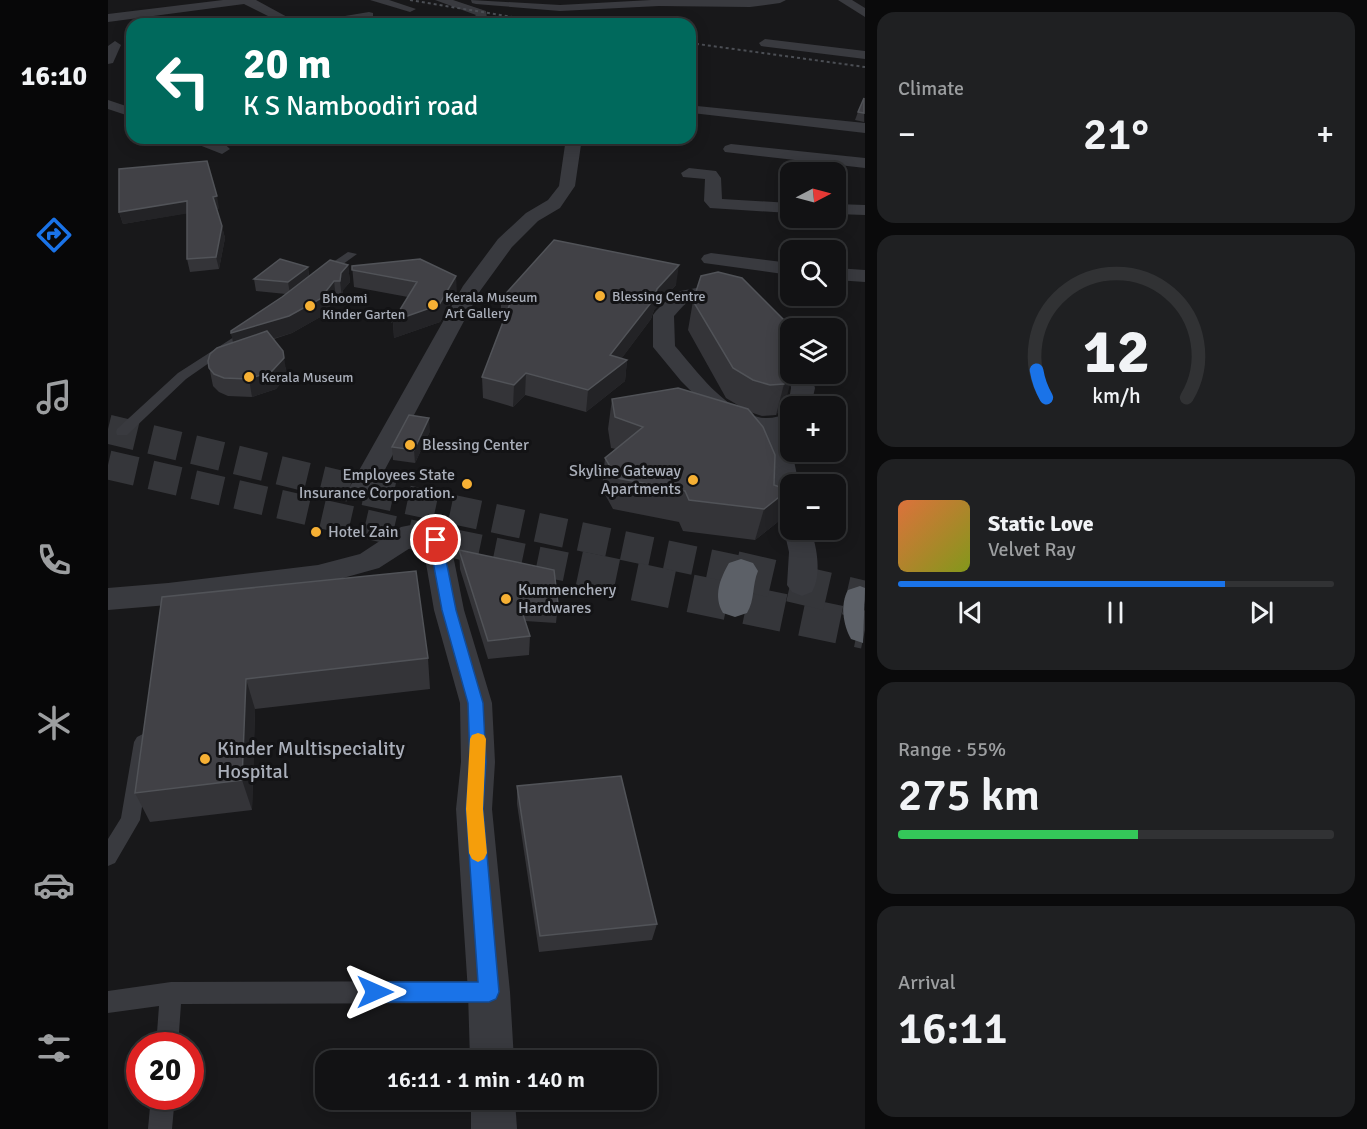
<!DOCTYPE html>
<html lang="en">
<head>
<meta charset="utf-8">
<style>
	body { margin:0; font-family:Signika,sans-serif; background:#1f2022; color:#f1f3f6; height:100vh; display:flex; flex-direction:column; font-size:22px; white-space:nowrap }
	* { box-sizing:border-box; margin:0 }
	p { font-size:20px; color:#9c9ea0 }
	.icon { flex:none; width:33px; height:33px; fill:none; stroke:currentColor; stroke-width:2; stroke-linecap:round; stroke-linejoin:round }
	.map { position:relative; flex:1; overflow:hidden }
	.sheet { display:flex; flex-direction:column; gap:12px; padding:12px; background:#0a0a0b; width:502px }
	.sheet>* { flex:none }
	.top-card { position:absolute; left:18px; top:18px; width:570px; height:126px; border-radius:18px; box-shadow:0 3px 15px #0003,0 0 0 2px #313234; background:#00695c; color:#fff; overflow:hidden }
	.needle { width:39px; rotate:84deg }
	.fabs { position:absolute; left:672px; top:162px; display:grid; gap:12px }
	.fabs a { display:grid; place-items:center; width:66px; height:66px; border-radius:12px; background:#121214; box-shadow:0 3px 15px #0003,0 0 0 2px #313234; font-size:30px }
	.speed { position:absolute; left:18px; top:1032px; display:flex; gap:12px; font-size:30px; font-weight:700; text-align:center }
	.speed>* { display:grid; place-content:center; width:78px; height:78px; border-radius:50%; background:#121214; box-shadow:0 3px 15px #0003,0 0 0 2px #313234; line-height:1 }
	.speed .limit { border:9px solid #d22; background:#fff; color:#111 }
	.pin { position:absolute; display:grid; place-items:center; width:51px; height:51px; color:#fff; margin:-26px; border:3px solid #fff; border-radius:50%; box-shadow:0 2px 6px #0007 }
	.me { position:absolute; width:66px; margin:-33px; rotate:90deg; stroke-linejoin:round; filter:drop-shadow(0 0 4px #0008) }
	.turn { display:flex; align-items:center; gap:21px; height:126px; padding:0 18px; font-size:27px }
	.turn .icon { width:78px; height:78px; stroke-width:2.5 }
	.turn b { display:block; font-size:42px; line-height:51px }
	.big { font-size:45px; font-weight:600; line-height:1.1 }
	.sheet .card { flex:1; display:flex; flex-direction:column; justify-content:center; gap:9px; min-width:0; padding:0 21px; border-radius:18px; background:#1f2022 }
	.sheet .dial { align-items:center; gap:0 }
	.dial svg { height:156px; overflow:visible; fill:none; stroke:#313234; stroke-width:7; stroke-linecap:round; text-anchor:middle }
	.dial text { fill:#f1f3f6; stroke:none }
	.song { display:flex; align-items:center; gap:18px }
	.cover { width:72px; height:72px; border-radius:9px; background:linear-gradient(135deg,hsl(20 70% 55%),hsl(70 70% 35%)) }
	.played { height:6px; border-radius:3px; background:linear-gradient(90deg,#1a73e8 75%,#313234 75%) }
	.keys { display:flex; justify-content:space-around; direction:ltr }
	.heat { display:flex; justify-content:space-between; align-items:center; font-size:33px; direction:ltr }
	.charge { height:9px; border-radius:4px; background:linear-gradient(90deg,#34c759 55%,#313234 0) }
	.trip { position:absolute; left:207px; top:1050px; width:342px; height:60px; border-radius:18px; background:#121214; box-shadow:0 3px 15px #0003,0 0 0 2px #313234; font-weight:600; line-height:60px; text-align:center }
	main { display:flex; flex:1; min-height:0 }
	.dock { display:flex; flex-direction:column; width:108px; justify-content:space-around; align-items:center; background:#070708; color:#9c9ea0 }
	.dock .icon { width:42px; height:42px }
	.dock .on { color:#1a73e8 }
	.dock b { font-size:27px; color:#f1f3f6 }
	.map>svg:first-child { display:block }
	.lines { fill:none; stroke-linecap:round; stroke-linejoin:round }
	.trunk-tunnel-far1 { stroke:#35363a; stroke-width:29; stroke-dasharray:29 15; stroke-linecap:butt }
	.trunk-tunnel { stroke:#35363a; stroke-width:38; stroke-dasharray:38 19; stroke-linecap:butt }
	.service { fill:#393a3f; fill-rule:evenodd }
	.minor { fill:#393a3f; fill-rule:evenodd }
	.trunk { fill:#5c6067; fill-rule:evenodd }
	.rail { stroke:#4b4e54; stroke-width:2; stroke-dasharray:3 3; stroke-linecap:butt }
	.wall { fill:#343438 }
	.shaded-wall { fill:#232326 }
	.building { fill:#414146; stroke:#515358; stroke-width:1.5 }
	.route { fill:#1a73e8; stroke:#114b97; stroke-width:1.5 }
	.slow { fill:#f59e0b }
	.poi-dot { fill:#f6b034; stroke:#131315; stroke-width:2 }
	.labels { text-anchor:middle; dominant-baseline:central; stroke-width:6; stroke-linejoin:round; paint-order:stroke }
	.far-poi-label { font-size:14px; fill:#aaafba; stroke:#131315; text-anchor:start }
	.poi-label { font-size:16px; fill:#aaafba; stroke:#131315; text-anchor:start }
	.near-poi-label { font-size:20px; fill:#aaafba; stroke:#131315; text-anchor:start }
</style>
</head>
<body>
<main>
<nav class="dock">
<b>16:10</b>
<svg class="icon on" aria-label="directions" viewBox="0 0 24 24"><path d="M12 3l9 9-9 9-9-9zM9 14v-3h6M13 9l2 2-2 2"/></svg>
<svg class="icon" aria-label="music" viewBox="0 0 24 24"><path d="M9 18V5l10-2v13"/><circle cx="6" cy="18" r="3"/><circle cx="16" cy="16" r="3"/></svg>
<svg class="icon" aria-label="phone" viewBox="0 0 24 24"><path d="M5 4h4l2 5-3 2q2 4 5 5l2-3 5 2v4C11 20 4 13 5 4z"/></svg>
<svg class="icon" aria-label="climate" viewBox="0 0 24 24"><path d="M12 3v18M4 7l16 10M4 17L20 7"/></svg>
<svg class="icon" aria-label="car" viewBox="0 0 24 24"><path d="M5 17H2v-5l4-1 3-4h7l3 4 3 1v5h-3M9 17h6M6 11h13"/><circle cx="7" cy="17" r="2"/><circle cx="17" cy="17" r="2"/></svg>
<svg class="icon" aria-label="filters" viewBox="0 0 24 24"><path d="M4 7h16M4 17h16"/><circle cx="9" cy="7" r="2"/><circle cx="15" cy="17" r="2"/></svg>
</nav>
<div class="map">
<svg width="757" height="1129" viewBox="0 0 757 1129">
	<rect width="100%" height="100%" fill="#18181a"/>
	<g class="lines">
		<g class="trunk-tunnel-far1">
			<path d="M0,429l253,61 382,81"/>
			<path d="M0,465l328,75 150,31"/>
		</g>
		<g class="trunk-tunnel">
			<path d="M471,570l286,60"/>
			<path d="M627,570l130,30"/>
		</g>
		<g class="service">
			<path d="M240,252l9,2 -29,21h-8v-4z"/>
			<path d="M140,328l6,3 -2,2 -66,46 -59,56h-10l-1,-3 1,-3 61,-56z"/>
			<path d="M35,734l6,3 3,5 -12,78 -25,43 -7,3v-27l13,-21 13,-76 3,-5z"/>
			<path d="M378,981l8,3 3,8 -3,8 -8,3 -305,1 -3,42h-22l3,-40 -51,7v-22l63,-9z"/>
			<path d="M43,1096h24l-3,33h-24z"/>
		</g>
		<g class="minor">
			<path d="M115,0h33l44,24h-16l-40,-20 -136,18v-8z"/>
			<path d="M262,0h19l27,9 -6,3z"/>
			<path d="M327,0h18l33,11 1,7 -6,6h-20l1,-5 11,-1 3,-3z"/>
			<path d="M363,0l89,5 91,-5h135l-6,3 -30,4 -91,-1 -99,5 -84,-7 -4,-1z"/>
			<path d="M730,0h14l13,8v9z"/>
			<path d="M261,12l4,1v6l-31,5 -21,-1 6,-4z"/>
			<path d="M657,39l100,12v8l-104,-13 -2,-3z"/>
			<path d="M7,41l6,4 -8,18 -5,1v-18z"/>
			<path d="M0,100l24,8v9l-24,-8z"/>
			<path d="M589,106l168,17v10l-173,-20 -2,-3 2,-3z"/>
			<path d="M78,138c15,0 33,-1 44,11l-8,5 -33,-13z"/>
			<path d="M458,138h16l-7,48 -15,22 -22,13 -26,26 -32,44 -106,199 -4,6 -9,3 -9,-3 -4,-6 115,-204 35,-47 28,-26 22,-13 11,-14z"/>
			<path d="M623,144l134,14v10l-140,-16 -2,-3 2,-3z"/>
			<path d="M581,168l27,3 5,7 1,21 68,4v10l-80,-5 -6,-7 1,-22 -22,-2 -2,-4z"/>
			<path d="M728,204l29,1v10l-29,-1z"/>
			<path d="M603,253l79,10v12l-86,-12 -3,-4 3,-4z"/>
			<path d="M728,268l29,2v12l-29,-2z"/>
			<path d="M599,286c44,2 56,13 83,45v20c-16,-4 -25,-25 -37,-37 -13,-13 -50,-23 -66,-11 -5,3 -9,9 -13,13l1,30c22,25 48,63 83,71 11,3 21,-1 32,-3v14l-3,1 12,55h-9v25l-9,-3 -4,-6 -14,-68 -19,-3 -17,-7 -17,-12 -29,-29 -28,-34v-32l3,-4 19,-19z"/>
			<path d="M682,371v3h21l4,14 -4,18h-21v3l-2,-3 3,-18 -2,-14z"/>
			<path d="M680,523h2v7h21c6,18 11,45 1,62l-10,4 -10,-4 -5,-7 2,-33 -5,-22z"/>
			<path d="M303,525l10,2 4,7 -4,7 -42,27 -61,17 -150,20 -60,5v-22l60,-5 150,-18 42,-11 41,-27z"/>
			<path d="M328,530l10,3 4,7 14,70 28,93 3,59 -3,47 18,183 4,68h-44l-2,-68 -12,-183 5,-47 -1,-59 -26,-93 -12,-70 4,-7z"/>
			<path d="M363,1100h44l2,29h-46z"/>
		</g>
		<g class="trunk">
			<path d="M633,559l12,4 5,8c-6,14 -3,29 -11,42l-12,4 -12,-4c-10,-17 -3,-34 6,-50z"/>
			<path d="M752,586l5,2 -2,55 -12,-4c-8,-14 -11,-35 -3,-49z"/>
		</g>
		<g class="rail">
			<path d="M302,0l144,24"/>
			<path d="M438,20l25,4"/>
			<path d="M582,43l175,24"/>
		</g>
	</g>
	<g class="wall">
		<path d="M756,98v24l-9,-2 3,-8z"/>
		<path d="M111,208l-2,1 8,29 -6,31 -29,3 -3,-13v-46l-64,11 -4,-12z"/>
		<path d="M240,265l2,17 -7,8 -1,8h-6l-14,18 -30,17 -18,6 12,30 1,7 -11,13 -24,8 -24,-1 -9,-4 -6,-6 -5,-25 25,-18 -2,-12 55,-37 -30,-3 -2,-12 54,-12 1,9z"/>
		<path d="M244,266l105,27 -17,29 -46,16 -1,-17 15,-24 -54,-10z"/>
		<path d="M568,285l-22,25 -3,9 -30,40 6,1 -2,21 -39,31 -61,-17 -12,12 -30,-9 -1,-21 22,-58h-3v-20z"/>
		<path d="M585,301l99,27 -7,75 -9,12 -14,1 -12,-4 24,73 5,36 -24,19 -72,-9 -4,-9 -66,-13 -11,-20 3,-31 11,-9 -5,-1 -3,-19 4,-30 129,8 -15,-9 -38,-68z"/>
		<path d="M322,431l-15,32 -22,-3 -1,-13z"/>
		<path d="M351,550l99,54 -2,19 -31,-2 5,15 -1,19 -41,4 -28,-90z"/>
		<path d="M54,597l266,61 2,31 -175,20 -3,101 -102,12 -15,-29z"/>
		<path d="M409,786l140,138 -5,16 -113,12 -22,-148z"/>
	</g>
	<g class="shaded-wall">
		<path d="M109,196l2,12 -3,1 -3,-12z"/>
		<path d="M79,201l3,12 -67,11 -4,-12z"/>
		<path d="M114,226l3,12 -6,31 -3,-12z"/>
		<path d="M240,265l2,17 -7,8 -1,8 -2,-17 1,-8z"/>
		<path d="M571,265l-3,20 -22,25 -3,9 -41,55 17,-14 -2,21 -39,31 2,-22 22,-35 47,-66z"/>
		<path d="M200,267l1,12 -19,15 -2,-12z"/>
		<path d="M348,276l1,17 -17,29 -46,16 -1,-17z"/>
		<path d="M226,281l2,17 -14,18 -30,17 -57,17 -4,-17z"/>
		<path d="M175,351l4,25 -11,13 -24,8 -3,-18z"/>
		<path d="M418,373l-1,22 -12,12 1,-22z"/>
		<path d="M685,374l-8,29 -9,12 8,-31z"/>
		<path d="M321,418l1,13 -15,32 -1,-13z"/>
		<path d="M680,490l-9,31 -24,19 9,-31z"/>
		<path d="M138,679l9,30 -3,101 -10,-30z"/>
	</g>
	<g class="building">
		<path d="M756,98v15l-6,-1z"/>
		<path d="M99,161l10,35 -4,1 9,29 -6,31 -29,2v-58l-68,11v-43z"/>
		<path d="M446,240l125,25 -22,24 -3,10 -44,56 17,5 -39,30 -62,-17 -12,12 -32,-8 29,-76 -10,-2z"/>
		<path d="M172,259l28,8 -20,15 -34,-3z"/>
		<path d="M312,259l36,17 -17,29 -46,16 24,-39 -65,-12v-4z"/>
		<path d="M222,260l18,5 -7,8 -1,8h-6l-14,18 -31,17 -58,17v-2l51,-34z"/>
		<path d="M610,272l24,6 50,50h-2v46h3l-9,10 -14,1 -17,-5 -20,-12 -40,-67 8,-25z"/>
		<path d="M159,331l16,20 1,7 -12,13 -23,8 -25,-1 -10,-4 -5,-6 -1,-7 2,-7 7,-6z"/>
		<path d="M570,388l70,21 15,18 12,28 -1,30 14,5 -24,19 -75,-9 -4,-9 -68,-13 -12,-20 38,-31 -28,-10 -3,-18z"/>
		<path d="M301,415l20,3 -15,32 -22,-3z"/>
		<path d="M351,550l95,20 4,34 -39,-2 11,34 -42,5z"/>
		<path d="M308,571l12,87 -182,21 -4,101 -107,13 27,-196z"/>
		<path d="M513,776l36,148 -117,12 -23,-150z"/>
	</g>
	<path class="route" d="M328,536l6,4 14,70 27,93 3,59 -3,47 16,183 -3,7 -7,3h-114l-7,-3 -2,-7 2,-7 7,-3h103l-12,-173 4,-47 -2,-59 -26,-93 -13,-70z"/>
	<path class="slow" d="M370,733l6,2 2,4 -3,70 4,44 -3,6 -6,3 -6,-3 -3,-6 -3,-44 4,-70 2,-4z"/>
	<g class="poi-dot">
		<circle cx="492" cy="296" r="6"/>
		<circle cx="325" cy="305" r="6"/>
		<circle cx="202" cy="306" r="6"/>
		<circle cx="141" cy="377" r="6"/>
		<circle cx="302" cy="445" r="6"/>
		<circle cx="585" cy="480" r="6"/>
		<circle cx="359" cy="484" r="6"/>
		<circle cx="208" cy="532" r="6"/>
		<circle cx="398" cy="599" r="6"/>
		<circle cx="97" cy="759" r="6"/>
	</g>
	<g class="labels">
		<g class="far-poi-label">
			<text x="504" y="296">Blessing Centre</text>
			<text x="337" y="297">Kerala Museum<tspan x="337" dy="16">Art Gallery</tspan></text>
			<text x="214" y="298">Bhoomi<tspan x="214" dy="16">Kinder Garten</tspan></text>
			<text x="153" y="377">Kerala Museum</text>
		</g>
		<g class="poi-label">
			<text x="314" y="445">Blessing Center</text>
			<text x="573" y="471" text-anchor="end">Skyline Gateway<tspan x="573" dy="18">Apartments</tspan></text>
			<text x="347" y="475" text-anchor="end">Employees State<tspan x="347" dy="18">Insurance Corporation.</tspan></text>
			<text x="220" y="532">Hotel Zain</text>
			<text x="410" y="590">Kummenchery<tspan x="410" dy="18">Hardwares</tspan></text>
		</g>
		<g class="near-poi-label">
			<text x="109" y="748">Kinder Multispeciality<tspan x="109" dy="23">Hospital</tspan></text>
		</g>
	</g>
</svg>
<div class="fabs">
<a><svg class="needle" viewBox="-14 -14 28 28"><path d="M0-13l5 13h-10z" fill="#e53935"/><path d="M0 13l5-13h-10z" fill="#9c9ea0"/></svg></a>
<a><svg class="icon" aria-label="search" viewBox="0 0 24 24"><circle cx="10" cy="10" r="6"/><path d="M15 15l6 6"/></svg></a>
<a><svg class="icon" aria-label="layers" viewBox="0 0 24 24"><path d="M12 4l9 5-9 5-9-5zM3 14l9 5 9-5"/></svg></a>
<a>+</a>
<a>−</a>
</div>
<div class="speed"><div class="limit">20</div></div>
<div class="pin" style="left:328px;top:540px;background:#d93025"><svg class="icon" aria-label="arrive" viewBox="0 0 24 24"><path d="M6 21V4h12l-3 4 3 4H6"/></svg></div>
<svg class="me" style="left:267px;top:992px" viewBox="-20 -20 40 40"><path d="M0-17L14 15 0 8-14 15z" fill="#1a73e8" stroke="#fff" stroke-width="4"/></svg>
<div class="trip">16:11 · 1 min · 140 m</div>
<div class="top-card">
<div class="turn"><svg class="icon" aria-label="left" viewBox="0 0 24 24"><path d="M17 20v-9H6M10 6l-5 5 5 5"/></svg><div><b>20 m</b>K S Namboodiri road</div></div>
</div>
</div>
<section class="sheet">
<div class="card"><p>Climate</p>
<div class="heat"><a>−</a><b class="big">21°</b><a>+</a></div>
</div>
<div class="card dial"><svg viewBox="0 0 100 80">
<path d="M14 69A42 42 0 1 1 86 69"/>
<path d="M14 69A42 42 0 0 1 9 55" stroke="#1a73e8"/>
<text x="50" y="56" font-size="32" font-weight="700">12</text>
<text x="50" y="72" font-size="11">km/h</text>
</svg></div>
<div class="card">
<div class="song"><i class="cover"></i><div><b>Static Love</b><p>Velvet Ray</p></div></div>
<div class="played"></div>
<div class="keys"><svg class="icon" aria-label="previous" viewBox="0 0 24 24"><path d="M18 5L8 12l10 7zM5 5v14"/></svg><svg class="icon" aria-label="pause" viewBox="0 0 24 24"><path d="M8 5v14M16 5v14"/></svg><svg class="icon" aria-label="next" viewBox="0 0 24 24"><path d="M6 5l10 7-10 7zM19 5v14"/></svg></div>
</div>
<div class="card"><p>Range · 55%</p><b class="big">275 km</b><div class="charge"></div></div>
<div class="card"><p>Arrival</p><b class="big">16:11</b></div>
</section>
</main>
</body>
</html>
